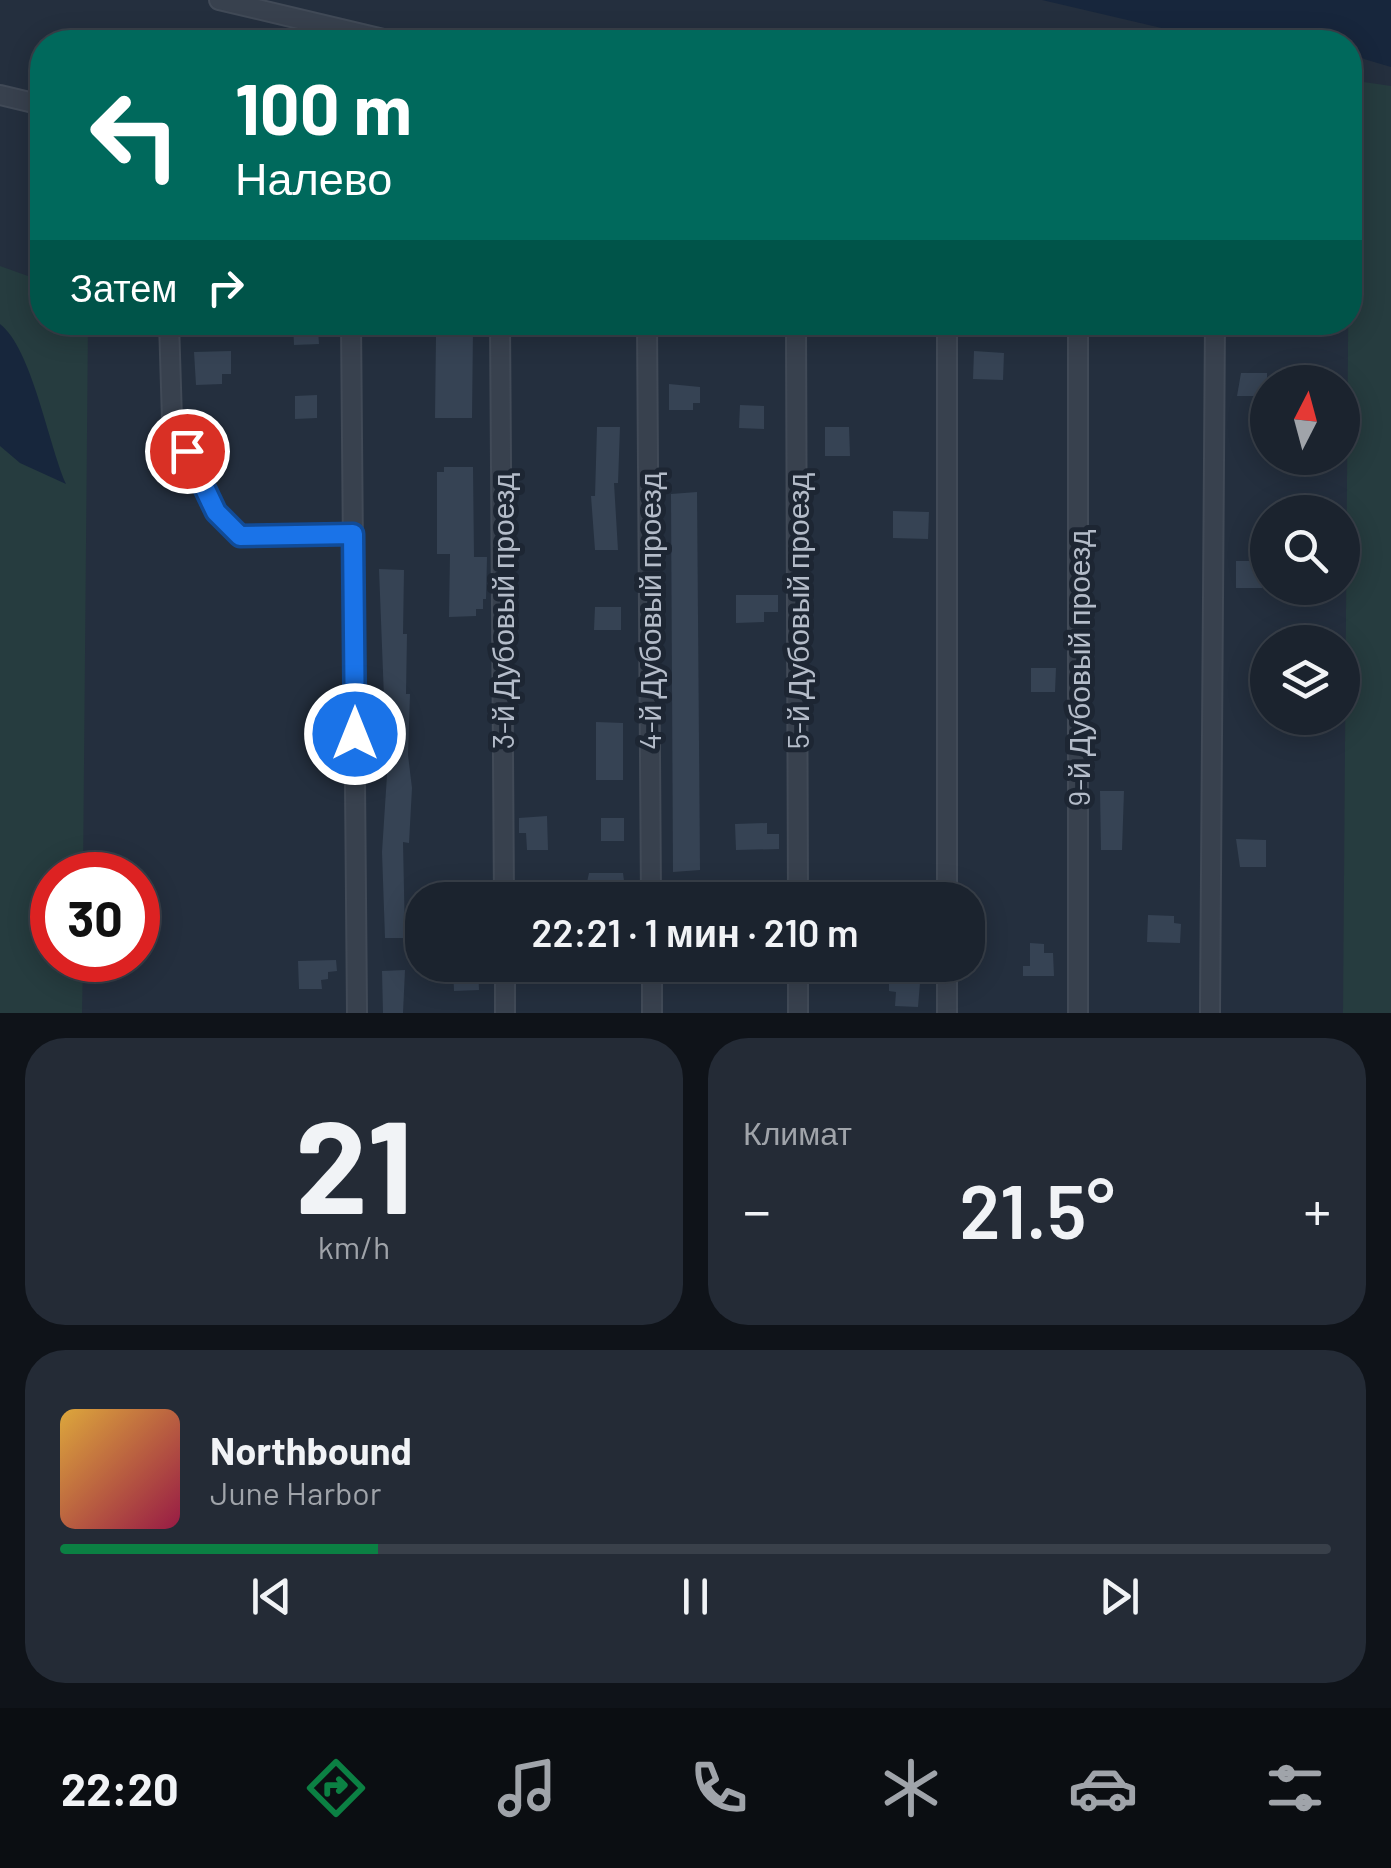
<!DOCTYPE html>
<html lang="ru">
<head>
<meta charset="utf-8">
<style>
	body { margin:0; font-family:Barlow,sans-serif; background:#242b36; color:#f1f3f6; height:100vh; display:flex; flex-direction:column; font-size:38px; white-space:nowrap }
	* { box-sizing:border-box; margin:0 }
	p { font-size:32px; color:#a0a4aa }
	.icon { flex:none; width:55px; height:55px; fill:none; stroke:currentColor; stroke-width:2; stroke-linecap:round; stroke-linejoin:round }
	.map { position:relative; height:1013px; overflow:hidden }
	.drawer { display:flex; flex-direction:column; gap:25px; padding:25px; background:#0f1319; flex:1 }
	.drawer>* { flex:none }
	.top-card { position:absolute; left:30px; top:30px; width:1332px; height:305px; border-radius:40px; box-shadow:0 5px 25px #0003,0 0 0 2px #39404a; background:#00695c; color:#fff; overflow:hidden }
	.needle { width:65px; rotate:6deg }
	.tools { position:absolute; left:1250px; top:365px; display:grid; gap:20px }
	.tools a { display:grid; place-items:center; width:110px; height:110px; border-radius:50%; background:#1b232e; box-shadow:0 5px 25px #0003,0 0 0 2px #39404a; font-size:50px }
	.speed { position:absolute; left:30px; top:852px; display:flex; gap:20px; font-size:50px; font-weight:700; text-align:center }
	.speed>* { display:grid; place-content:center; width:130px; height:130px; border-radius:50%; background:#1b232e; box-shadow:0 5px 25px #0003,0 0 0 2px #39404a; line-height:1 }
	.speed .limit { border:15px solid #d22; background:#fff; color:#111 }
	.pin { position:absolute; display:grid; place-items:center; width:85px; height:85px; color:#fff; margin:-42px; border:5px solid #fff; border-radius:50%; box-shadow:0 2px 10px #0007 }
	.me { position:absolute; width:110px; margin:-55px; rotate:0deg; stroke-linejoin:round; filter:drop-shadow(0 0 8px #0008) }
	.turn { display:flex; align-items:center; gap:35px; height:210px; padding:0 40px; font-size:45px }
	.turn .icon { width:130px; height:130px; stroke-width:2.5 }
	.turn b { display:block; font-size:70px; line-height:85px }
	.then { display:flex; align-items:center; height:95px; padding:0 40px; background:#0003; gap:20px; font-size:38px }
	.big { font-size:75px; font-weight:600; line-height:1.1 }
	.drawer .widget { flex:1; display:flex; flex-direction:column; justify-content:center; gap:15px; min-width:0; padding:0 35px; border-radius:40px; background:#242b36 }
	.drawer .dial { align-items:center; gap:0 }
	.dial b { font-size:130px; line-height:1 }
	.song { display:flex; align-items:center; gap:30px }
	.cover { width:120px; height:120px; border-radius:15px; background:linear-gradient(135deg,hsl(40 70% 55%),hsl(340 70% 35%)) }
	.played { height:10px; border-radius:5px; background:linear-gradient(90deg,#0b8043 25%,#39404a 25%) }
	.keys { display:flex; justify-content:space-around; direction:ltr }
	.heat { display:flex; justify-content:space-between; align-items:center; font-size:55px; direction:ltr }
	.drawer .tiles { flex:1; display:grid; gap:25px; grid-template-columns:1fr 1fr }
	.widget:last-child { grid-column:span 2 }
	.trip { position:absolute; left:405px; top:882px; width:580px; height:100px; border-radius:40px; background:#1b232e; box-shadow:0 5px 25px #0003,0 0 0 2px #39404a; font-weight:600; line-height:100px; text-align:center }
	.dock { display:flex; height:160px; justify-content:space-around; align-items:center; background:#0b0e12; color:#a0a4aa }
	.dock .icon { width:70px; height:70px }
	.dock .current { color:#0b8043 }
	.dock b { font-size:45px; color:#f1f3f6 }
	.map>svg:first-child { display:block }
	.green { fill:#263c3f }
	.water { fill:#17263c }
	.building { fill:#364354 }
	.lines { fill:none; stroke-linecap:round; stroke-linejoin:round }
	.minor-casing { stroke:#414a57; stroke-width:22 }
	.minor { stroke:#38414e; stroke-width:18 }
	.route-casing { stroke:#114b97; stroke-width:25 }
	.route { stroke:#1a73e8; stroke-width:18 }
	.labels { text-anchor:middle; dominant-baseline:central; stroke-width:10; stroke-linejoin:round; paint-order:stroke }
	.street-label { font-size:30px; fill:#b4bcc9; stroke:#1d2633 }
</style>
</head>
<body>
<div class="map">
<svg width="1391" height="1013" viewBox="0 0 1391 1013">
	<rect width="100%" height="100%" fill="#242f3e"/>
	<g class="green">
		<path d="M1350,80l41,6v927h-48z"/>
		<path d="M0,266l42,15v41l46,1 -5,552h-31v85h31l-1,53h-82z"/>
	</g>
	<g class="water">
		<path d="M1042,0h349v67l-27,-8 -14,-11v-6h-91l-59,-5z"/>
		<path d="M0,324c32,25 48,119 66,160l-46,-21 -20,-17z"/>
	</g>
	<g class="building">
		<path d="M293,322h19l1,8h5l1,14 -25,1z"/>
		<path d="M443,329h30l-1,89h-37l1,-83h7z"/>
		<path d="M231,351v23h-9v10l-26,1 -2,-33z"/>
		<path d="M974,351l30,2 -1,27 -30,-1z"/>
		<path d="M1241,373h26v23h-30z"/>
		<path d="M669,384l31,3v16h-7v7h-24z"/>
		<path d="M317,395v23l-22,1v-23z"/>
		<path d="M740,405l24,1v23l-25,-1z"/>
		<path d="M597,427h23l-2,56h-4l4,67h-23l-4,-54h4z"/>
		<path d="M825,427h24l1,29h-25z"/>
		<path d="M444,467h29l1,90h13l-1,42h-3v10h-7v7l-27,1 1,-63h-13v-82h7z"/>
		<path d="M697,492l3,378 -27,2 -2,-378z"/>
		<path d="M893,511l36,1 -1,27 -35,-1z"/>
		<path d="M1236,561h32l-6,27h-26z"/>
		<path d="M379,569l25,1 -1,64h4l-1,60h4l-2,61 4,33 -3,55 -6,-1 2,96h-20l-3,-86 5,-77z"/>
		<path d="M736,595h42v17h-14v10l-28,1z"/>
		<path d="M595,607h26v23h-27z"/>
		<path d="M1031,668h25l-1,24h-24z"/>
		<path d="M596,722l27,1v57h-27z"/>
		<path d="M1100,791h24l-2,59h-21z"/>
		<path d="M547,816l1,34h-21l-1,-17h-7v-15z"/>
		<rect x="601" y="818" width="23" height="23"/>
		<path d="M767,823v11h12v15l-43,1 -1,-26z"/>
		<path d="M1236,839l30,1v27h-26z"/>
		<path d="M589,873h34l3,23h-42z"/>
		<path d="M1148,915l26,1v7l7,1 -1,19 -33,-1z"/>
		<path d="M1030,943l14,1v9h9l1,23h-31v-10h7z"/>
		<path d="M336,960l1,11 -9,1v7l-7,1 1,9h-23l-1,-28z"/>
		<path d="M453,965h25l1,25 -25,1z"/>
		<path d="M405,970l-2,43h-20l-1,-42z"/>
		<path d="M889,982l31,1 -2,24 -23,-1 1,-14 -7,-1z"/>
	</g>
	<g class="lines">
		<defs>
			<g id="minor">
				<path d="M219,0l177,42"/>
				<path d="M0,95l42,10"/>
				<path d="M169,322l3,98 44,93 24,23 113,-2"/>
				<path d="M351,322l6,691"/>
				<path d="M500,322l4,578"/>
				<path d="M647,322l4,578"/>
				<path d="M796,322l2,578"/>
				<path d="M1078,322v691"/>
				<path d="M947,900v-578"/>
				<path d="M505,965v48"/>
				<path d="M652,965v48"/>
				<path d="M798,965v48"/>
				<path d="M947,1013v-48"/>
				<path d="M1210,1013l5,-691"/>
			</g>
		</defs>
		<use href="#minor" class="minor-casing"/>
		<use href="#minor" class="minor"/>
	</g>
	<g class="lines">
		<defs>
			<path id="route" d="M187,451l29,61 24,24 113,-2 2,200"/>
		</defs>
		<use href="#route" class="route-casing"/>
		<use href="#route" class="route"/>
	</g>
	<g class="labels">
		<g class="street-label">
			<text transform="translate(502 611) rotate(-90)">3-й Дубовый проезд</text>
			<text transform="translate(649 611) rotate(-90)">4-й Дубовый проезд</text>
			<text transform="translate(797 611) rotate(-90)">5-й Дубовый проезд</text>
			<text transform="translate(1078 668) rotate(-90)">9-й Дубовый проезд</text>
		</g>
	</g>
</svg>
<div class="tools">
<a><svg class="needle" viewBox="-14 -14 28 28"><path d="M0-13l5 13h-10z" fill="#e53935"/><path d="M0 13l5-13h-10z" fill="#a0a4aa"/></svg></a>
<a><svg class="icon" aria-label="search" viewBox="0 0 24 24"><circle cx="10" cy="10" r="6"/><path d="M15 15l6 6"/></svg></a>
<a><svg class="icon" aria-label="layers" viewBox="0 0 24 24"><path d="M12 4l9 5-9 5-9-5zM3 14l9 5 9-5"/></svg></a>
</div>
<div class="speed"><div class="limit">30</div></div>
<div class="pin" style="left:187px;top:451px;background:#d93025"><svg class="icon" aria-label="arrive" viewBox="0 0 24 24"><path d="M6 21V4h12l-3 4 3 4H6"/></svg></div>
<svg class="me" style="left:355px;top:734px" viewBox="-20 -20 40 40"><circle r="17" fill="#1a73e8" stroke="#fff" stroke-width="3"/><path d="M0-11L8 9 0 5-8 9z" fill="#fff"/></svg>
<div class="trip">22:21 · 1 мин · 210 m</div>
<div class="top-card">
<div class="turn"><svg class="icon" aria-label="left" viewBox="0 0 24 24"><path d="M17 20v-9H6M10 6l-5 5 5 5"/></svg><div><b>100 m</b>Налево</div></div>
<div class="then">Затем<svg class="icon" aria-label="right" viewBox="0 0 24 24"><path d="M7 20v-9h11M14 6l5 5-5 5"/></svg></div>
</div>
</div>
<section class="drawer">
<div class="tiles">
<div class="widget dial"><b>21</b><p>km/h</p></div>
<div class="widget"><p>Климат</p>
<div class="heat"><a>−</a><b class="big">21.5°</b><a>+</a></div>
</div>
<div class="widget">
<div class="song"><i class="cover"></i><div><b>Northbound</b><p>June Harbor</p></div></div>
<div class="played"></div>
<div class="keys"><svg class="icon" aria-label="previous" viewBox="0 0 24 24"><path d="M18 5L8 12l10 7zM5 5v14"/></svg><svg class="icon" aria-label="pause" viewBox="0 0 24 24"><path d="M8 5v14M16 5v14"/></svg><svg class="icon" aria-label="next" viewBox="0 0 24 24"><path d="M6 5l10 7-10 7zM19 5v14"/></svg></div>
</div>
</div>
</section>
<nav class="dock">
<b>22:20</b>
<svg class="icon current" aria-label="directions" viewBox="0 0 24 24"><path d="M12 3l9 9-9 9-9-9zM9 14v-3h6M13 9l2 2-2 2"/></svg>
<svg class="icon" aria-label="music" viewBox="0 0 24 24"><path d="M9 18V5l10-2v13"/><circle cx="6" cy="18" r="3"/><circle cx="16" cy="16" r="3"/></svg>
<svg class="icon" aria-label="phone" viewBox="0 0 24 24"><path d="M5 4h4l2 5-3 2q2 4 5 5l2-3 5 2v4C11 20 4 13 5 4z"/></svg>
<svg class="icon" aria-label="climate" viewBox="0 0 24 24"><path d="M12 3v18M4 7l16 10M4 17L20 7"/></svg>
<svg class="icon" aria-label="car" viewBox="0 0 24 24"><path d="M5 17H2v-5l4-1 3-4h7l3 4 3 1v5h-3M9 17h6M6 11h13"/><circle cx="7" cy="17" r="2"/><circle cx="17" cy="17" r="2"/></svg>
<svg class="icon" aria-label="filters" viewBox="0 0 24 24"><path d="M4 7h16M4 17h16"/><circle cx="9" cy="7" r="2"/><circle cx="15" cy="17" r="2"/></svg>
</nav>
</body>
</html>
